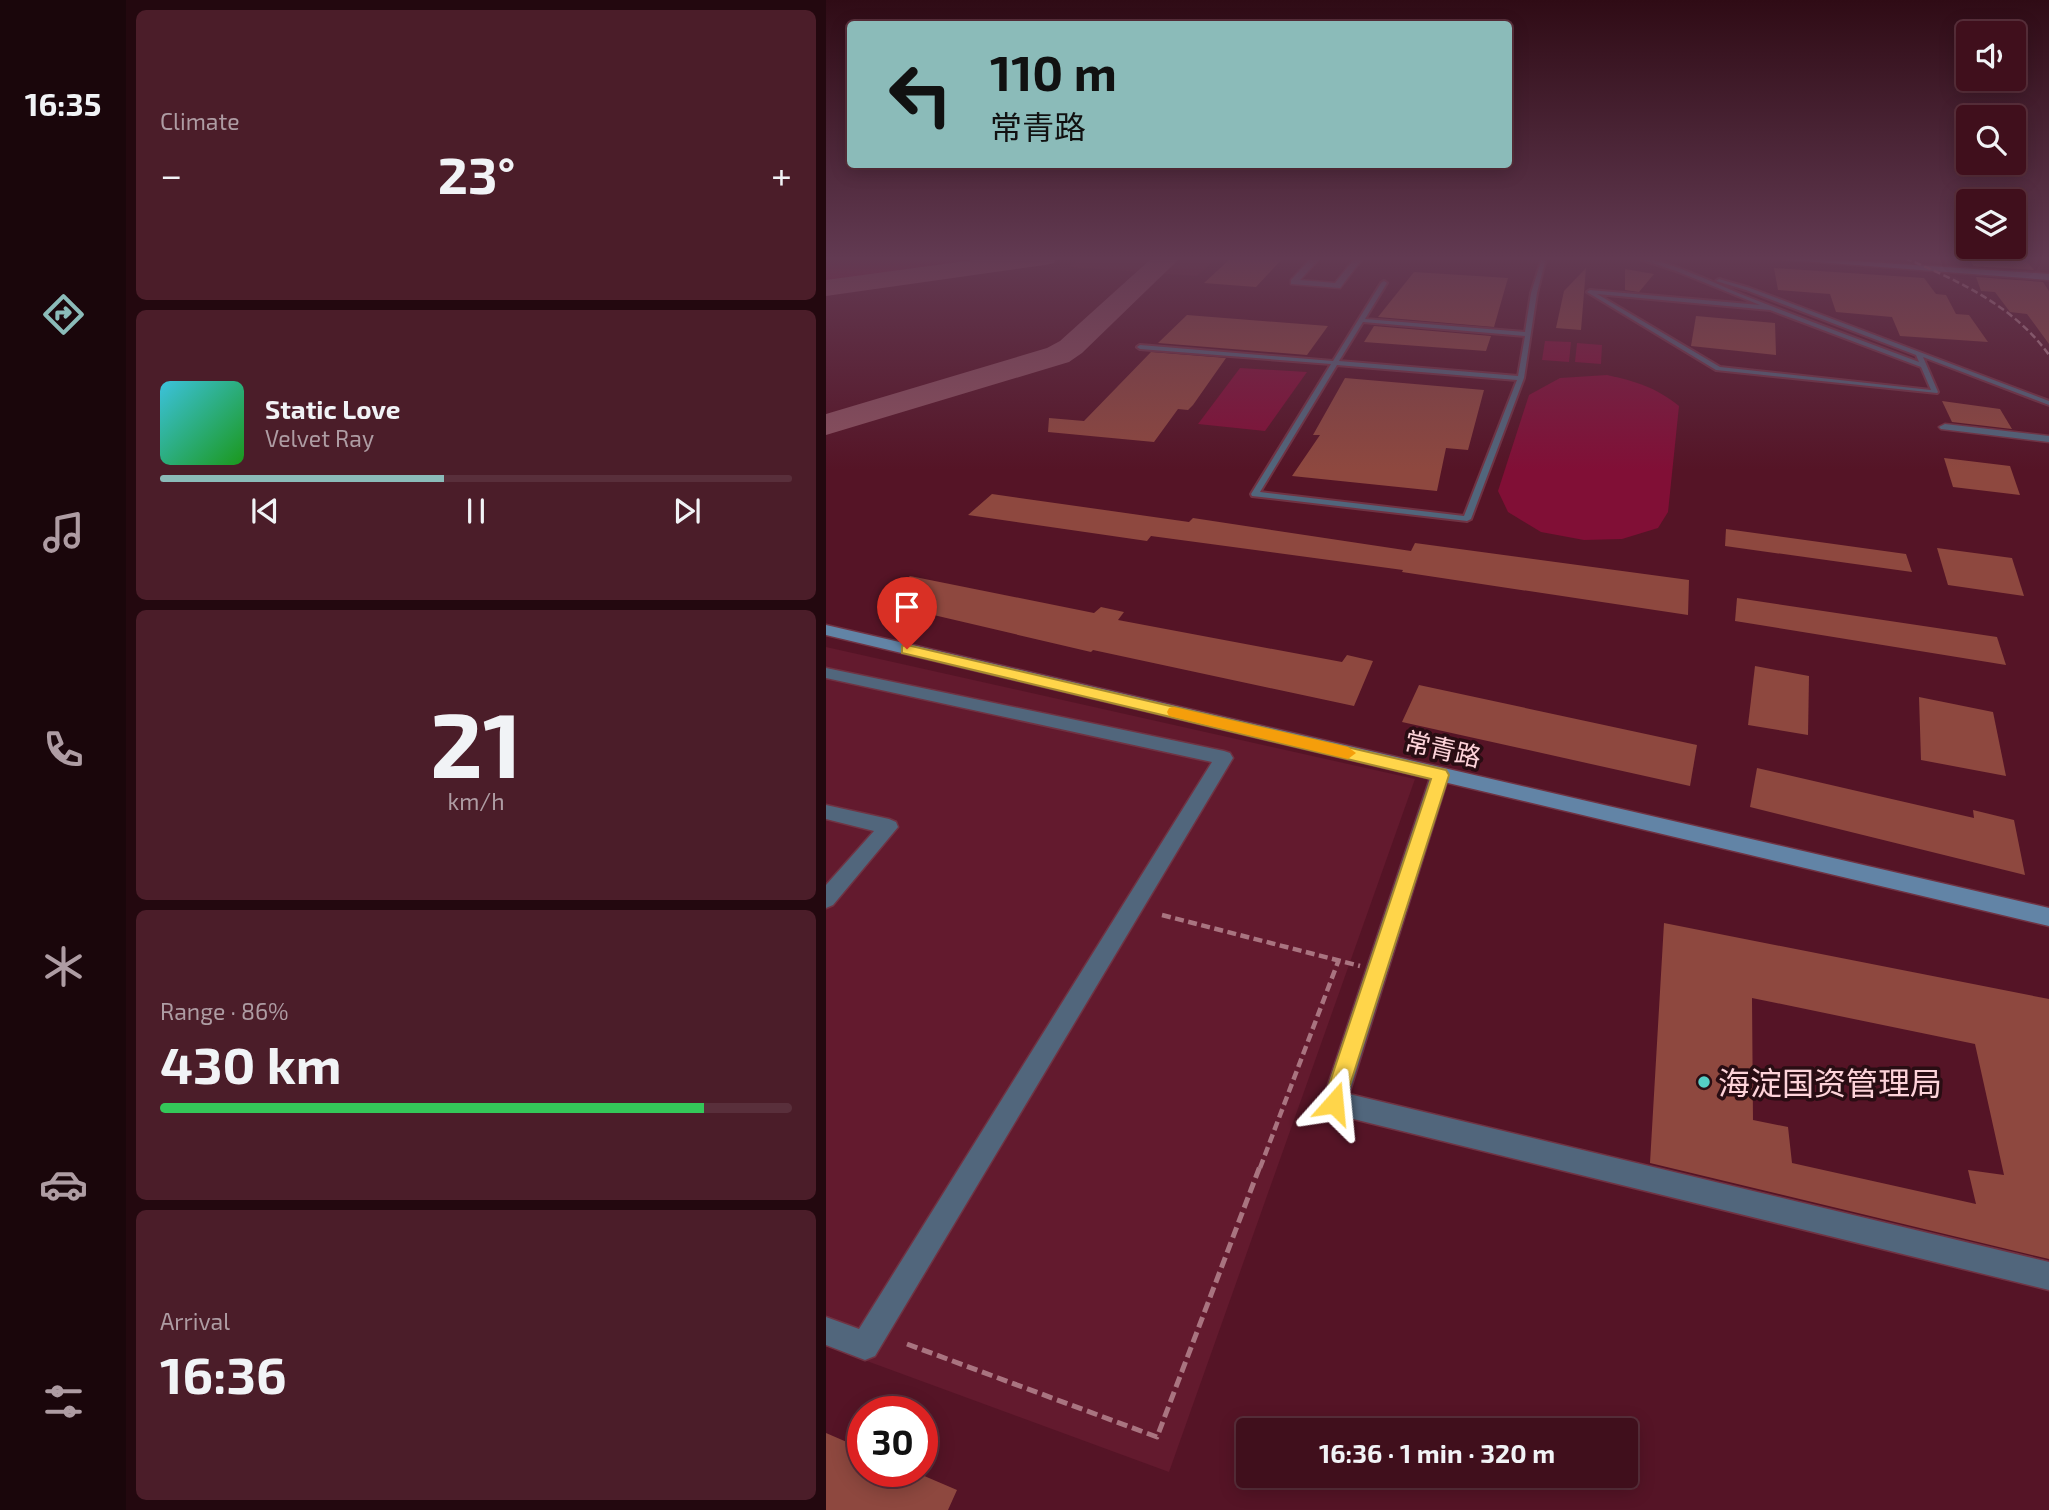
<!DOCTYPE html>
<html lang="en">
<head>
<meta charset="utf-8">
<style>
	body { margin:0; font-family:"Exo 2","Noto Sans SC",sans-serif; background:#4b1d29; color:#f1f3f6; height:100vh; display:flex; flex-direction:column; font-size:26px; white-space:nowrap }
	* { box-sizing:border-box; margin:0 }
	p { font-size:23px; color:#ae9ca3 }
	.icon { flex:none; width:38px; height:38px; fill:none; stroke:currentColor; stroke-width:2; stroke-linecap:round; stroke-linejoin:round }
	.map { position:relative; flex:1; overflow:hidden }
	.side { display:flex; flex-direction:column; gap:10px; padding:10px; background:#23080f; width:700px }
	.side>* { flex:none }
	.guide { position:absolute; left:21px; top:21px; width:665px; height:147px; border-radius:7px; box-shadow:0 4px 18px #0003,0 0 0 2px #592f3b; background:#8bbbb9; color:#111; overflow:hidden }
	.controls { position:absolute; left:1130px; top:21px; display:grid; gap:14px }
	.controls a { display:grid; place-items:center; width:70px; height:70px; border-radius:7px; background:#400f1c; box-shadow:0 4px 18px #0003,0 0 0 2px #592f3b; font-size:35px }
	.speed { position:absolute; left:21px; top:1396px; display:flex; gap:14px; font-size:35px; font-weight:700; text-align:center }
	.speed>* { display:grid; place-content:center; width:91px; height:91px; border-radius:50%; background:#400f1c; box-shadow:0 4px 18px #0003,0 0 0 2px #592f3b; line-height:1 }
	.speed .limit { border:10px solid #d22; background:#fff; color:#111 }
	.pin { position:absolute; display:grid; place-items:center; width:60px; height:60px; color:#fff; margin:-72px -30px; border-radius:50% 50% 50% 0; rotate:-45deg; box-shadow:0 0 7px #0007 }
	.pin .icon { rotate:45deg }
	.me { position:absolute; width:77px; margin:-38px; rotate:18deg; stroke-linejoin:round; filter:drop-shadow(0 0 5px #0008) }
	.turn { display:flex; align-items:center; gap:24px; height:147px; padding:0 28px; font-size:32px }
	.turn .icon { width:91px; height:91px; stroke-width:2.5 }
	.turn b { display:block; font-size:49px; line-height:60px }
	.big { font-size:52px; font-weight:700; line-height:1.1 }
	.side .tile { flex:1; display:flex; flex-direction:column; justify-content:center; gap:10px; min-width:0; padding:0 24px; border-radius:10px; background:#4b1d29 }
	.side .dial { align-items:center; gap:0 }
	.dial b { font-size:91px; line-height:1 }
	.song { display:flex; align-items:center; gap:21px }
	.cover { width:84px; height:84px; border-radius:10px; background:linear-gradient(135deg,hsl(190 70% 55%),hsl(120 70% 35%)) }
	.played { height:7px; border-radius:4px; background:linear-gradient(90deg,#8bbbb9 45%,#592f3b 45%) }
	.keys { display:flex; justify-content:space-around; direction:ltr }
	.heat { display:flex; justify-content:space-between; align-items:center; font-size:38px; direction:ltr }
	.charge { height:10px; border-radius:5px; background:linear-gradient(90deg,#34c759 86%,#592f3b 0) }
	.trip { position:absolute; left:410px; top:1418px; width:402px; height:70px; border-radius:7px; background:#400f1c; box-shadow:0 4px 18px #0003,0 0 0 2px #592f3b; font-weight:700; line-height:70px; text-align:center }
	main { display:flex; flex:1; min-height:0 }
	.dock { display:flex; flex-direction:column; width:126px; justify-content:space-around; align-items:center; background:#1a060b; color:#ae9ca3 }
	.dock .icon { width:49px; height:49px }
	.dock .active { color:#8bbbb9 }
	.dock b { font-size:32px; color:#f1f3f6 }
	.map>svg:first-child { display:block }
	.built { fill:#631a2e }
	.green { fill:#810f36 }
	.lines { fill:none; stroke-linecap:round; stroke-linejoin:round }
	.taxiway { fill:#8a505e; fill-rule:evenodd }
	.building { fill:#8e483f; fill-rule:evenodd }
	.lane-casing { stroke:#703343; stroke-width:4 }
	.street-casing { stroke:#703343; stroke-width:3 }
	.secondary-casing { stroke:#703343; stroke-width:3 }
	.path-far1 { stroke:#a97480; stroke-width:4.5; stroke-dasharray:9 4.5; stroke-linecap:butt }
	.path { stroke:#a97480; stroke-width:5; stroke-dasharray:11 5; stroke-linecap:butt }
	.lane { fill:#51667c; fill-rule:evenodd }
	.street { fill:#51667c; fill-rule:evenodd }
	.secondary { fill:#6284a6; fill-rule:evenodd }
	.rail { stroke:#be8b96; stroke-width:2.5; stroke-dasharray:7 3.5; stroke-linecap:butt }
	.route { fill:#ffd54a; stroke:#a68a30; stroke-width:2 }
	.slow { fill:#f59e0b }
	.poi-dot { fill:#55cec5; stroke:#290d13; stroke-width:2.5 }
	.labels { text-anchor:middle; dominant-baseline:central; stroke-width:7; stroke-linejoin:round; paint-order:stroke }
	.street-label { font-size:26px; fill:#fdd3d9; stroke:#290d13 }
	.near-poi-label { font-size:32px; fill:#fdd3d9; stroke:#290d13; text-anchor:start }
</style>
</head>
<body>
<main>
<nav class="dock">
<b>16:35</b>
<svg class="icon active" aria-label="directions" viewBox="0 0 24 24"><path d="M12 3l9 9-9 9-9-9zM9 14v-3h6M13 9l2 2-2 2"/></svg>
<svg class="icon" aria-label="music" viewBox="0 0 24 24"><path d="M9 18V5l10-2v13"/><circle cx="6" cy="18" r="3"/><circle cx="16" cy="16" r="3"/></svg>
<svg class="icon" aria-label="phone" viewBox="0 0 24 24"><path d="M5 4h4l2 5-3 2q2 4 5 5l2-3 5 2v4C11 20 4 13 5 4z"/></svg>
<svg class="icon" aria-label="climate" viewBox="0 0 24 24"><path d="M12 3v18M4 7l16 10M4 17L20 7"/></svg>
<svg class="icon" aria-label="car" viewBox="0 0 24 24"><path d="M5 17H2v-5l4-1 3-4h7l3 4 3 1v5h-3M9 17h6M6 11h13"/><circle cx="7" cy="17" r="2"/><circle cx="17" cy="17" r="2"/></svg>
<svg class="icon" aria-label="filters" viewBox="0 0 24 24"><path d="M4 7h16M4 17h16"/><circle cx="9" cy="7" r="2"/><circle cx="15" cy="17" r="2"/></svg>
</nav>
<section class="side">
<div class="tile"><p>Climate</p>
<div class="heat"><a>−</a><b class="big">23°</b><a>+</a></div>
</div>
<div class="tile">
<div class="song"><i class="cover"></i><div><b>Static Love</b><p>Velvet Ray</p></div></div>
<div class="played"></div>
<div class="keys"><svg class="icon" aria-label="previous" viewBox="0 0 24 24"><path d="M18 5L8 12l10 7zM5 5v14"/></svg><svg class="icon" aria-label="pause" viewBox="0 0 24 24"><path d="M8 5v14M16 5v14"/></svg><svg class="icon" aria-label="next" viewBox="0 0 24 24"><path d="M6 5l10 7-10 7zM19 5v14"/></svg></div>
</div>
<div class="tile dial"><b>21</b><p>km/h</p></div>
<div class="tile"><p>Range · 86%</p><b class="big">430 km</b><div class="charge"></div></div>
<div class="tile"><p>Arrival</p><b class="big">16:36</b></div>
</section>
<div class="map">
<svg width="1223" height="1510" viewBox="0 0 1223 1510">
	<rect width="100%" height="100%" fill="#551426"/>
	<g class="built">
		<path d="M255,258h136l-20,18 -128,-9z"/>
		<path d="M0,647l589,132 -246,693 -343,-126z"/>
	</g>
	<g class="green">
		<path d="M0,258h170l-170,23z"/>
		<path d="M719,341l26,1 -2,20 -27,-2z"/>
		<path d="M751,343l25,2 -1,19 -26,-2z"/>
		<path d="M414,368l67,4 -42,59 -67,-7z"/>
		<path d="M781,375c28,6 50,13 72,31l-11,106 -10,16 -36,11 -38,1 -43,-8 -33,-20 -10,-21 31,-96 31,-17z"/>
	</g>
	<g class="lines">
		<g class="taxiway">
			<path d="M162,258h69l-3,5 -9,2 -219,31v-16z"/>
			<path d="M326,258h28l-98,95 -13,9 -243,73v-21l221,-66 13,-7z"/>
		</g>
	</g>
	<g class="building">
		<path d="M405,258h52l-27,29 -52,-4z"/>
		<path d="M1144,259l57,3 7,8 -61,-4z"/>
		<path d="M760,268l-5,62 -25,-2 8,-37z"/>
		<path d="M948,268l150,10 12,16 10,1 10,19 13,1 19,27 -88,-6 -8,-19 -56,-5 -6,-18 -52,-4z"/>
		<path d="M799,269l29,5 -15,18 -14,-2z"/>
		<path d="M588,272l94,6 -14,49 -116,-10z"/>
		<path d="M1150,277l67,5 6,9v53l-22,-30 -17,-2 -15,-20 -14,-1z"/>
		<path d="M361,315l141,11 -21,29 -149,-12z"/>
		<path d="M870,316l79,7 1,32 -85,-9z"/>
		<path d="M548,326l117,10 -5,15 -122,-9z"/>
		<path d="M325,352l75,6 -33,47 -5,5 -10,-1 -24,33 -106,-10 1,-14 35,3z"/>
		<path d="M519,378l139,12 -16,60 -22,-2 -9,43 -145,-15 28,-41h-7z"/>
		<path d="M1116,401l58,8 12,20 -60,-7z"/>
		<path d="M1118,458l66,8 10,29 -67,-8z"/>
		<path d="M166,494l197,28 4,-4 218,33 4,-8 274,37 -1,35 -286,-43 1,-2 -252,-34 -4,5 -179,-26z"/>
		<path d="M900,529l180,25 6,18 -187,-26z"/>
		<path d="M1111,548l75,10 12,38 -76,-11z"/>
		<path d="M84,576l184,37 7,-6 23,5 -6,8 224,42 5,-7 26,6 -19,45 -261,-56 -2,2 -213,-50z"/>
		<path d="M911,598l260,39 9,28 -271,-44z"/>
		<path d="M929,666l54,10 -1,59 -60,-10z"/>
		<path d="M593,685l278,60 -7,41 -288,-64z"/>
		<path d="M1093,697l74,15 13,64 -85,-16z"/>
		<path d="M931,768l217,50 -1,-8 41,10 11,55 -275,-68z"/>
		<path d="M838,923l385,76v260l-399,-96zM926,998l223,46 29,131 -36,-5 8,34 -184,-41 -4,-36 -35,-7z"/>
		<path d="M0,1433l37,16v23h52l42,18 -9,20h-122z"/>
	</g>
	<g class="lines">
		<defs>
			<g id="lane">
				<path d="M716,258h4l-9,35 -13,85 -53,141 -4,2 -215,-25 -1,-2 80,-130 -191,-15 -3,-2 3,-2 193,16 48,-78 3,-2 3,2 -22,36 160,13 6,-39zM537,322l162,14 -7,40 -179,-15zM511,365l180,15 -53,136 -204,-24z"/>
				<path d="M811,258c27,0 79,26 106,37 58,23 117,45 176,67l-3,-7 -170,-65 -30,-9 3,-2 31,9 299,113v4l-126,-48 15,35 -1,1 -221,-23 -129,-78 3,-2 170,15 -84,-34zM771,294l173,16 151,57 10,23 -211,-23z"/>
			</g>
			<g id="street">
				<path d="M485,258h9l-20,22 35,3 20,-25h8l-23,30 -49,-4v-4z"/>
				<path d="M1119,424l104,12v6l-108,-13 -2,-2z"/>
				<path d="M0,668l398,83 6,2 3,5 -358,598 -10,4 -39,-15v-28l33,12 353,-567 -386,-84z"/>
				<path d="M614,768l6,2 3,5 -100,319 700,168v28l-724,-178 -3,-9 109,-328 3,-5z"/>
				<path d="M0,805l63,14 7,3 2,5 -65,78 -7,3v-23l48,-54 -48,-12z"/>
			</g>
			<g id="secondary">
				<path d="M940,258h43l240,16v6z"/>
				<path d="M0,625l1223,283v18l-1223,-291z"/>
			</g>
		</defs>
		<use href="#lane" class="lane-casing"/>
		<use href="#street" class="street-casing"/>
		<use href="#secondary" class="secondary-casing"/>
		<g class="path-far1">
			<path d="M336,915l198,51"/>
			<path d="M434,1168l78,-206"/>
		</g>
		<path class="path" d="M81,1344l250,93 103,-271"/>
		<use href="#lane" class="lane"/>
		<use href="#street" class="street"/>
		<use href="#secondary" class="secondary"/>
		<path class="rail" d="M1079,258c54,23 109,48 144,97"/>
	</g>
	<linearGradient id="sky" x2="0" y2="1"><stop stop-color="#2f0b15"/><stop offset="0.55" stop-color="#623a52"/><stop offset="1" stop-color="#623a52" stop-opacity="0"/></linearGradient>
	<rect width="1223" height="470" fill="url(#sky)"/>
	<path class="route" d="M81,645l539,125 3,5 -107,335 -8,4 -8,-4 -3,-7 108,-324 -529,-126v-7z"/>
	<path class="slow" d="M348,707l174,40 8,6 -8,6 -179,-43 -2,-4 2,-4z"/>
	<circle class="poi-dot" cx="878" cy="1082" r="7"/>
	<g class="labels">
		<g class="street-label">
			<text transform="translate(617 748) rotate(13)">常青路</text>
		</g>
		<g class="near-poi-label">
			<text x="892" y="1082">海淀国资管理局</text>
		</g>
	</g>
</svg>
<div class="controls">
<a><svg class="icon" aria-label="sound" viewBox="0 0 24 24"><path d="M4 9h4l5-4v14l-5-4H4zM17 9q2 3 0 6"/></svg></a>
<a><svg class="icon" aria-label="search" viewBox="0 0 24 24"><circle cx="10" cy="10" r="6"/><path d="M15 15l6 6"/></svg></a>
<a><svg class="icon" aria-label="layers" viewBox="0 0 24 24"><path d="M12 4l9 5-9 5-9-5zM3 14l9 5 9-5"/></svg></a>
</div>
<div class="speed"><div class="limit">30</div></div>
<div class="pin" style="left:81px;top:649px;background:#d93025"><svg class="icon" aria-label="arrive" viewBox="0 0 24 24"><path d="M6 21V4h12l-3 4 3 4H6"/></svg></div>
<svg class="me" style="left:508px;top:1103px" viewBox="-20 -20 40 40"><path d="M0-17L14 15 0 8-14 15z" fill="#ffd54a" stroke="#fff" stroke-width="4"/></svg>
<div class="trip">16:36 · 1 min · 320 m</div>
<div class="guide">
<div class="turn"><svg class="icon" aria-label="left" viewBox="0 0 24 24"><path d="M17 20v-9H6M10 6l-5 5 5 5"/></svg><div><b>110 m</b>常青路</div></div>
</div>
</div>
</main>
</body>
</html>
